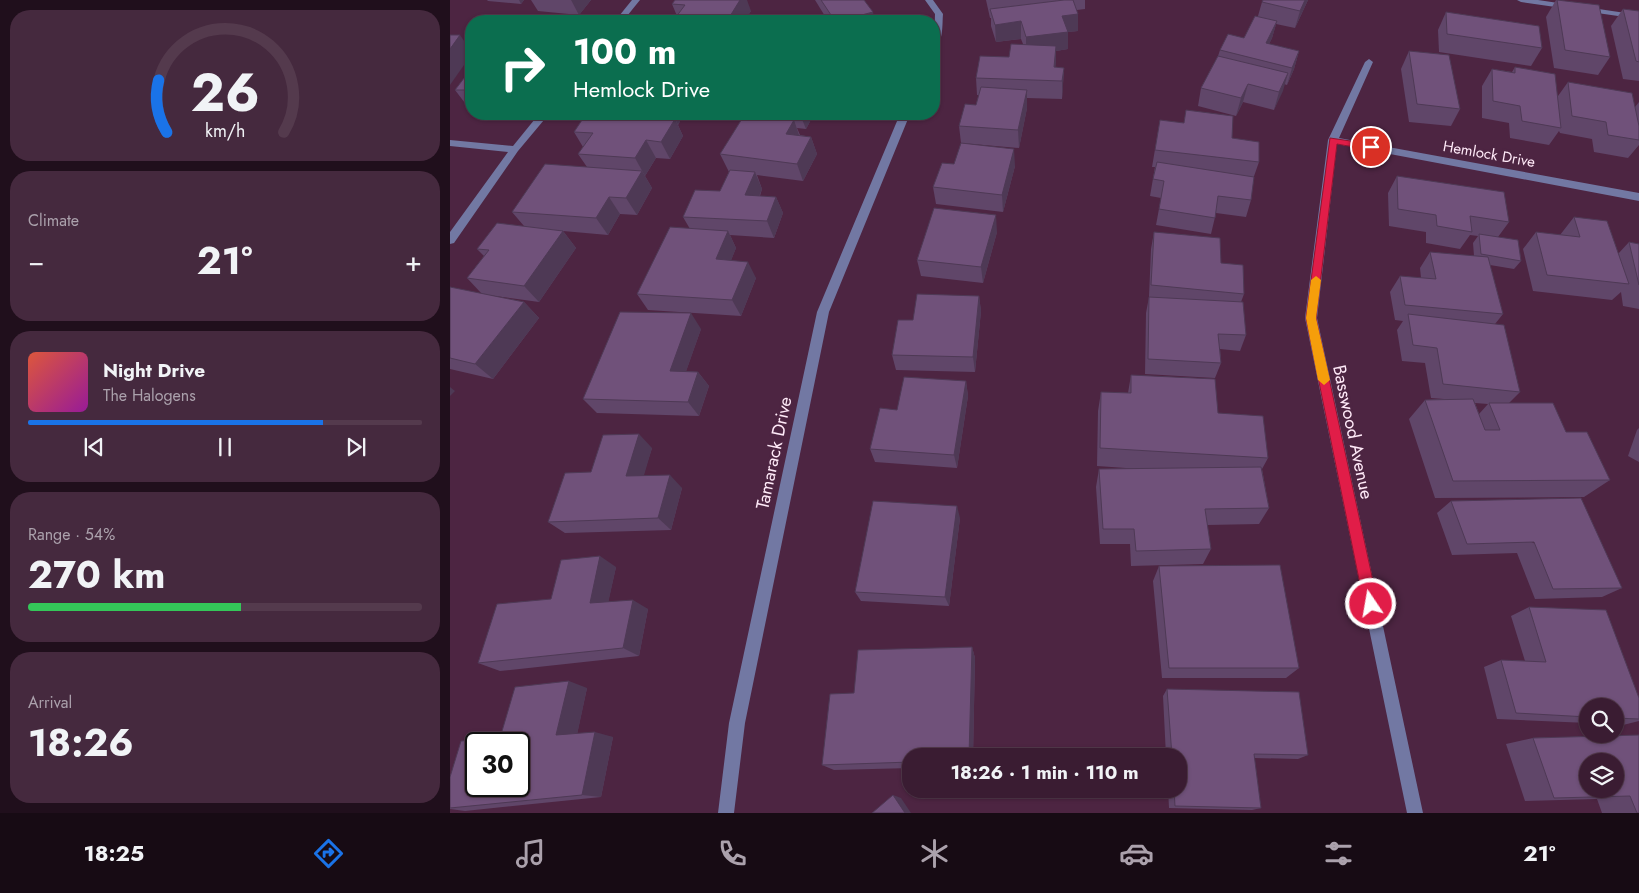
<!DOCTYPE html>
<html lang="en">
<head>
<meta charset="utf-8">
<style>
	body { margin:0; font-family:Jost,sans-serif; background:#45293e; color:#f1f3f6; height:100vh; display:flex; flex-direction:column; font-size:19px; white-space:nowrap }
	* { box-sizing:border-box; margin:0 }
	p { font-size:16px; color:#aba1ac }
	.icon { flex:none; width:28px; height:28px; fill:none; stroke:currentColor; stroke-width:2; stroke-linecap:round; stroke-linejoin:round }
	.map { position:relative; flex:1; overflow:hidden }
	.panel { display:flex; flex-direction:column; gap:10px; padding:10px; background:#200f1c; width:450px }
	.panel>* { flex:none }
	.guide { position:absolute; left:15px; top:15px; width:475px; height:105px; border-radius:20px; box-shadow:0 1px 4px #0004,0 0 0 1px #543a4d; background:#0b6e4f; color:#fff; overflow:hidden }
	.buttons { position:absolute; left:1129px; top:698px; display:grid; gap:10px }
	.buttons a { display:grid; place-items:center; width:45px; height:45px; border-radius:50%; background:#3a1c32; box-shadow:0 1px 4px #0004,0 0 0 1px #543a4d; font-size:25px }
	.speed { position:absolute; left:15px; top:732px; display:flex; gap:10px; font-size:25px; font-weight:700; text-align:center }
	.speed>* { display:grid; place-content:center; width:65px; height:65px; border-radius:50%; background:#3a1c32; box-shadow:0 1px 4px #0004,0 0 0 1px #543a4d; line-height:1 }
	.speed .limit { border:2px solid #111; border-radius:8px; background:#fff; color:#111 }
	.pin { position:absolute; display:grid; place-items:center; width:42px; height:42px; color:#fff; margin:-21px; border:2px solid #fff; border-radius:50%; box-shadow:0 1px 5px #0007 }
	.me { position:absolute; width:55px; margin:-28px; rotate:348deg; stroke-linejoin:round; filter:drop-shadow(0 0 4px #0008) }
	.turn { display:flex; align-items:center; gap:18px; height:105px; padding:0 25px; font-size:22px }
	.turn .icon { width:65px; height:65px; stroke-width:2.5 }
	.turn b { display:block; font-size:35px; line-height:42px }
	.big { font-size:38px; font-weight:700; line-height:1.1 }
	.panel .tile { flex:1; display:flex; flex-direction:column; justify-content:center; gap:8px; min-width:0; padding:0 18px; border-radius:20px; background:#45293e }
	.panel .dial { align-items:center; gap:0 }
	.dial svg { height:130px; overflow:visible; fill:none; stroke:#543a4d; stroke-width:7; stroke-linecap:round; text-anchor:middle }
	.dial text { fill:#f1f3f6; stroke:none }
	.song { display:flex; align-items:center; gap:15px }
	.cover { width:60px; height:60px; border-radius:8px; background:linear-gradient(135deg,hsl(10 70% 55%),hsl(300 70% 35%)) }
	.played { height:5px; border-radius:2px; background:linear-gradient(90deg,#1a73e8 75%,#543a4d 75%) }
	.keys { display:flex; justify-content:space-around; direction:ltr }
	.heat { display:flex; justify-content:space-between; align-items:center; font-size:28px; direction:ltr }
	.charge { height:8px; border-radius:4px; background:linear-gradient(90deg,#34c759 54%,#543a4d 0) }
	.trip { position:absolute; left:452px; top:748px; width:285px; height:50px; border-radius:20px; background:#3a1c32; box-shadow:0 1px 4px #0004,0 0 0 1px #543a4d; font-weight:700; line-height:50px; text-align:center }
	.tab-bar { display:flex; height:80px; justify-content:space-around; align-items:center; background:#170b14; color:#aba1ac }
	.tab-bar .icon { width:35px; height:35px }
	.tab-bar .active { color:#1a73e8 }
	.tab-bar b { font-size:22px; color:#f1f3f6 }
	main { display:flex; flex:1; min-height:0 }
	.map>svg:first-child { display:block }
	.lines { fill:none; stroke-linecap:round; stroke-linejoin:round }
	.minor { fill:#7278a3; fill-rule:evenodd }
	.wall { fill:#604669; fill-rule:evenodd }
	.shaded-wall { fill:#4e3955 }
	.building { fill:#70517a; stroke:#4e3955; fill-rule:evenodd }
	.route { fill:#e11d48; stroke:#92132f }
	.slow { fill:#f59e0b }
	.labels { text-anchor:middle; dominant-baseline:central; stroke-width:5; stroke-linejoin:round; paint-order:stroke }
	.far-street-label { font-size:15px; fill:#ffeaf8; stroke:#4d2542 }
	.street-label { font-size:18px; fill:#ffeaf8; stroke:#4d2542 }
</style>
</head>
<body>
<main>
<section class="panel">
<div class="tile dial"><svg viewBox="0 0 100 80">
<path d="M14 69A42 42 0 1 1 86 69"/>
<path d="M14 69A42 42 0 0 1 9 37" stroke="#1a73e8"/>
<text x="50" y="56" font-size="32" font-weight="700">26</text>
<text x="50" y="72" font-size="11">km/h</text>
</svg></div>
<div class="tile"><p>Climate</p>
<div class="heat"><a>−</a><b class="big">21°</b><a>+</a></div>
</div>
<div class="tile">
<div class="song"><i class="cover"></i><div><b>Night Drive</b><p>The Halogens</p></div></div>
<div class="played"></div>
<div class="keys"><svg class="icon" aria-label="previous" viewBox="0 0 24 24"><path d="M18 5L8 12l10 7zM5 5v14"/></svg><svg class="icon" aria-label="pause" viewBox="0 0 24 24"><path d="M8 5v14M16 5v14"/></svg><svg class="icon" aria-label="next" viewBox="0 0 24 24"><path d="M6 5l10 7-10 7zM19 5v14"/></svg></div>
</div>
<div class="tile"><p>Range · 54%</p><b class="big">270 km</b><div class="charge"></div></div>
<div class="tile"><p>Arrival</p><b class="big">18:26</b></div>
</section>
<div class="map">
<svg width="1189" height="813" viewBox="0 0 1189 813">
	<rect width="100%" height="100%" fill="#4d2542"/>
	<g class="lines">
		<g class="minor">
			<path d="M182,0h8l-17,21h-8z"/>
			<path d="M475,0h8l10,14c-1,10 1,28 -9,34l1,-34z"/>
			<path d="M1067,0h21l101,15v4l-118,-17z"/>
			<path d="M919,59l4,3 -34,76 300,55v8l-302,-57 -20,174 106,495h-16l-102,-495 23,-178 37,-78z"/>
			<path d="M89,114h10l-31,37 -64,92 -4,1v-12l58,-80 -58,-6v-6l63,6z"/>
			<path d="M450,114h10l-81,198 -84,411 -11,90h-16l11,-90 88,-411z"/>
		</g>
	</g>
	<g class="wall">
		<path d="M37,0h37l-3,4 -33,-3z"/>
		<path d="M81,0h60l-12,15 -41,-4z"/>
		<path d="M365,0h49l11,21h-47z"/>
		<path d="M536,0h99v9l-8,1 1,21 -10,1v17l-12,2 -1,16 9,1 -2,31 -35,-1v10l-8,40 -58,-5 -2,-17 17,-21 3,-10h-2l-1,-17 33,-21 14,-13 -2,-5 -25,3 -5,-16v-8h-1z"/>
		<path d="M858,0l-13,28 -19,-4 -4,14 -3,6 30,7 -5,18 -7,16 -3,-1 -10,26 -31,-8 -7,14 -38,-10 3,-18 17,-32 2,-6 24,-12 14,-22 4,-14z"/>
		<path d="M1106,0h5l49,57 -12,18 -44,-7 -8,-51z"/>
		<path d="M222,4l79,7 -7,10h-71l4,-5z"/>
		<path d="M1173,9l16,2v70l-16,-2 -12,-53z"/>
		<path d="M996,12l96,36 -11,18 -92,-14 -1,-22z"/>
		<path d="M959,51l51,58 -9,17 -42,-4 -8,-53z"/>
		<path d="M21,59v48h-3l-13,-17 15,-19 -4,-5z"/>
		<path d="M1065,67l43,29 10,-14 67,25 4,-5v43l-11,13 -34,-6 -2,-13 -32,-6 -1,-2 -10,14 -39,-7 -1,-15 -27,-5v-32l10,-17 20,3z"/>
		<path d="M736,110l46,28 27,24 -6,17 -2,21 -5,17 -30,-4 -5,21 -55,-9 5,-27 -11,-2 5,-29h-3l8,-47 24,3z"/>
		<path d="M171,114h63l-6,11 5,11 -13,23 -14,-1 -11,18 7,12 -15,27 -17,-1 -12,21 -45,-4 13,17 -37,54 -51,-7 36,7 15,16 -46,61 -43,-10v-82l32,7 -15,-16 17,-22 -7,-7 47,-23 -12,-14 75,-45 -9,-13 5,-7 -9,-15 47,-17z"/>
		<path d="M296,114h68l-8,15 -9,-1 3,7 11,2 6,17 -14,27 -46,-6 5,14 -2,7 16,1 7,16 -9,25 -44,-3 6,13 -5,12 25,18 -15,38 -93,-6 -11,-16 53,-65 -7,-12 37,-26 9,-19 -9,-18z"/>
		<path d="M504,164l61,2 -12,46 -67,-8 -3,-17z"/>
		<path d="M947,176l112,46 -11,15 23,24 -7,8 -24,-4 13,49 -8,10 25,68 -11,11 57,29 44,48 -26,17 -149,1 -26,-79 16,-19 19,-1 -13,-1 -6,-35 -23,-2 -5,-31 6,-9 -8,-1 -5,-28 10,-16 21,2 -1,-10 10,-16 44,4 -1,-13 5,-7 -8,-1 -10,14 -34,-6v-11l-37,-6 -1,-33zM1025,403l13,1 -9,10z"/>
		<path d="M1124,217l44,37 11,-12 10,2v65l-16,-3 -2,-14 -9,8 -79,-9 -10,-42 13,-17 24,3z"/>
		<path d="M547,232l-14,51 -62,-7 -4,-16z"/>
		<path d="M704,232l67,31 23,31 -3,8 5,33 -6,16 -20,-2 1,14 -6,15 -70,-4 1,-61 3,-16 2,-48z"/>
		<path d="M529,296l2,15 -6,61 -79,-2 -4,-15 21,-35z"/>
		<path d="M251,329l-15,42 12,1 11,14 -10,30 -102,-3 -14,-14z"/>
		<path d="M681,375l87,38 50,45 -6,11 7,39 -10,16 -52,1 4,24 -8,15 -72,2 -1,-22h-30l-4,-57 3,-18h41l-43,-3 1,-55 3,-19 27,1z"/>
		<path d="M516,381l2,15 -11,72 -82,-6 -5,-13 27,-39z"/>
		<path d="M1189,428v34l-11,-6 9,-26z"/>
		<path d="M202,448l-9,28 39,12 -11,42 -106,3 -17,-11 43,-50z"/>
		<path d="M1001,501l171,87 -20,9 -67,2 -18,-46 -65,2 -15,-42z"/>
		<path d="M510,518l-11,88 -88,-5 -6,-9z"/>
		<path d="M709,566l140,102 -13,10h-124l-9,-97z"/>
		<path d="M166,567l-8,35 40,7 -9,47 -139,15 -22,-8 73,-64z"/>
		<path d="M1079,607l110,91v23l-16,4 -8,-1v-18h-27v17l-91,-4 -13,-52 17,-7 24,1 -14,-45z"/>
		<path d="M522,647l3,11 -2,98h-62v12l-77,2 -12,-5 32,-72z"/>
		<path d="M137,688l-10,46 36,3 -12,60 -136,14 -15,-2v-32l50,-39z"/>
		<path d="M717,689l141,66 -10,4 -44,-1 7,50 -9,2 -83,-2 -1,-19h11v-33h-13l-3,-60z"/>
		<path d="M1189,735v78h-37l-5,-14 -72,2 -19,-57 27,-6z"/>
	</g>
	<g class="shaded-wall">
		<path d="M69,0h5l-3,4z"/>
		<path d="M121,0h20l-12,15z"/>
		<path d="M289,0h8l4,11 -7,10h-17z"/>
		<path d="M855,0h3l-13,28 5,-17z"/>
		<path d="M423,12l2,9h-36z"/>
		<path d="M628,14v17l-10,1v17l-12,2v12l-2,18 -28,-26v-18l36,-21z"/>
		<path d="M571,21v18l-25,3 -1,-17z"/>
		<path d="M827,21l-5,17 -11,23 5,-18z"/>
		<path d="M10,35l11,16v4l-21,30v-36z"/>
		<path d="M849,51l-5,18 -7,16 5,-17z"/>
		<path d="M614,68l-1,18 -1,13v-18z"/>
		<path d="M838,73l-5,18 -9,19 5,-18z"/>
		<path d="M798,84l-5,18 -7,14 5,-18z"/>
		<path d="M577,90v18l-8,40 -1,-18z"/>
		<path d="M223,114h11l-6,11z"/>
		<path d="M350,114h14l-8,15z"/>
		<path d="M225,119l8,17 -13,23 -9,-17z"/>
		<path d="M344,120l6,18 -14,-4z"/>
		<path d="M361,137l6,17 -14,27 -6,-17z"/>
		<path d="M196,140l10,18 -11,18 -10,-18z"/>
		<path d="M564,149l1,17 -12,46 -1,-17z"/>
		<path d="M192,171l10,17 -15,27 -11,-17z"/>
		<path d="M305,172l7,17 -9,23 -8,-17z"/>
		<path d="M159,197l11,17 -12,21 -12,-17z"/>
		<path d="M326,197l7,16 -9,25 -7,-17z"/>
		<path d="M546,215l1,17 -14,51 -2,-16z"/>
		<path d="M113,231l13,17 -37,54 -15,-16z"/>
		<path d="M278,231l8,17 -11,28 -9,-17z"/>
		<path d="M298,262l8,16 -15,38 -9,-16z"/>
		<path d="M529,296l2,15 -6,61 -2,-15z"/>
		<path d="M74,302l15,16 -46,61 -18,-15z"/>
		<path d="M241,313l10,16 -20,57 -11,-15z"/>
		<path d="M248,372l11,14 -10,30 -11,-14z"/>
		<path d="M516,381l2,15 -11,72 -3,-13z"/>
		<path d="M0,387l5,4 -5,5z"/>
		<path d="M189,434l13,14 -12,41 -14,-13z"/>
		<path d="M220,475l12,13 -11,42 -13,-12z"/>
		<path d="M507,506l3,12 -11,88 -4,-9z"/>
		<path d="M150,556l16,11 -10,46 -16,-10z"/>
		<path d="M183,600l15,9 -9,47 -16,-8z"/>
		<path d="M522,647l3,11 -2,98h-4z"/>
		<path d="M119,681l18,7 -11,52 -20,-5z"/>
		<path d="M145,732l18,5 -12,60 -19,-2z"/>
		<path d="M443,795l8,3 10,15h-6z"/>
	</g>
	<g class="building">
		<path d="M225,0h65l-13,21h-54l12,-16 -13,-1z"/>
		<path d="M371,0h43l9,12 -34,9h-4z"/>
		<path d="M614,0h9l5,14 -16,2 6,16 -42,5 -5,-16 -26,4 -5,-16z"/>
		<path d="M813,0h42l-5,11 -38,-9z"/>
		<path d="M1107,0l42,5 11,52 -45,-7z"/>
		<path d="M1173,9l16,2v51l-3,-1z"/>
		<path d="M996,12l93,14 3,22 -95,-14z"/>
		<path d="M805,16l22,5 -11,22 33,8 -7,17 -72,-18 8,-16 16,4z"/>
		<path d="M0,35h10l-10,14z"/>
		<path d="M561,44l45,2 -2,21 10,1 -2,13 -86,-3 4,-22 29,1z"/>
		<path d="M959,51l40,4 11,54 -43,-5z"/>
		<path d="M768,56l70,17 -9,19 -31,-8 -7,14 -40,-10z"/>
		<path d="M21,59v7h-5z"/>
		<path d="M1065,67l40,7 6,54 -39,-7 -2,-15 -27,-5 -1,-32 23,4z"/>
		<path d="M21,69v21h-16z"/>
		<path d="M1118,82l64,11 7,33v14l-31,-5 -2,-13 -34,-6z"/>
		<path d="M531,87l46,3 -9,40 -59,-4 6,-22 11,1z"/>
		<path d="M736,110l47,6 -1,22 27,4v20l-104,-12 5,-30 24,3z"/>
		<path d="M136,114h18l71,5 -14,23 -15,-2 -11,18 -57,-4 15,-21 -19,-1z"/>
		<path d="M295,114l49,6 -8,14 25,3 -14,27 -77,-10z"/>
		<path d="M511,143l53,6 -12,46 -69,-8 9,-24 12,1z"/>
		<path d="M707,162l97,15 -3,23 -33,-4 -3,22 -56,-9 5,-28 -11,-2z"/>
		<path d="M95,164l97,7 -16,27 -17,-1 -13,21 -84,-6z"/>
		<path d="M280,170l25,2 -10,23 31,2 -9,24 -84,-4 12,-27 25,1z"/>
		<path d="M947,176l107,16 5,30 -39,-6 2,16 -35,-6 -1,-11 -38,-6z"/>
		<path d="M484,208l62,7 -15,52 -64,-7z"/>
		<path d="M1124,217l33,4 22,63 -82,-9 -11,-43 44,5z"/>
		<path d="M47,223l66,8 -39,55 -57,-8 22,-28 -12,-1z"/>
		<path d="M220,227l58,4 -12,28 32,3 -16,38 -95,-6z"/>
		<path d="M704,232l66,6 1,25 22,2 1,29 -93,-9z"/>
		<path d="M1029,234l39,6 3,21 -40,-7z"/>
		<path d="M1179,242l10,2v41z"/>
		<path d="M980,252l58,5 15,57 -98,-9 -5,-29 36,3z"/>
		<path d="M0,287l74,15 -49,62 -25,-6z"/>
		<path d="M467,294l62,2 -6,61 -81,-2 6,-35h15z"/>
		<path d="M699,297l94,5 3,33 -28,-1 3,29 -73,-4z"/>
		<path d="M170,312l71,1 -21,58 28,1 -10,30 -105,-3z"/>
		<path d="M958,314l96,11 16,67 -77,-8 -6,-36 -24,-3z"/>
		<path d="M681,375l84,4 3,34 45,3 5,42 -168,-10 1,-56 30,1z"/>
		<path d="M454,377l62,4 -12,74 -84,-6 10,-41 17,2z"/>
		<path d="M1023,399l12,31h15l-11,-27h64l13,29h21l23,48 -157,1 -28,-81z"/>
		<path d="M189,434l-13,42 44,-1 -12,43 -110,4 17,-49 26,-1 12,-37z"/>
		<path d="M811,467l8,41 -64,1 6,40 -75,2 -2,-22h-31l-4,-60z"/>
		<path d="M1131,498l41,90 -69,1 -19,-47 -67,2 -16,-43z"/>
		<path d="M423,501l84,5 -12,91 -90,-5z"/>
		<path d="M150,556l-10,47 43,-3 -10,48 -145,15 19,-59 54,-5 10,-39z"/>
		<path d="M830,565l19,103h-130l-10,-102z"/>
		<path d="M1079,607l77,3 33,88v21l-24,-1v-12h-27v11l-72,-4 -15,-53 45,2z"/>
		<path d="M522,647l-3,109h-58v6l-89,3 8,-71 24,-1 4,-43z"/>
		<path d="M119,681l-13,54 39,-3 -13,63 -132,13v-31l11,-36 39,-3 15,-51zM26,744h43v42h-43z"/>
		<path d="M717,689l132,3 9,63 -54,-1 7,54 -86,-2 -1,-17h5v-33h-7z"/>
		<path d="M1189,735v78h-2l-7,-17 -76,2 -21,-60zM1138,761h27v28h-27z"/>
		<path d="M443,795l12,18h-33z"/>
	</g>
	<path class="route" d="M880,138l41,6 4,3 -4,3 -34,-6 -21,174 62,286 -2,4 -5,2 -5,-2 -2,-4 -58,-286z"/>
	<path class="slow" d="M866,276l5,4 -5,38 14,62 -6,5 -6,-5 -12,-62 5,-38z"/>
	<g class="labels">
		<g class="far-street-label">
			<text transform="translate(1039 154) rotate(10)">Hemlock Drive</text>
		</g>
		<g class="street-label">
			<text transform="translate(903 432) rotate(78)">Basswood Avenue</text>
			<text transform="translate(324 453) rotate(-78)">Tamarack Drive</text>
		</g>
	</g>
</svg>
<div class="buttons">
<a><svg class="icon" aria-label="search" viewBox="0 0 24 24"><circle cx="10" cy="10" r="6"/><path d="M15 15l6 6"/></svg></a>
<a><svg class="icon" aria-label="layers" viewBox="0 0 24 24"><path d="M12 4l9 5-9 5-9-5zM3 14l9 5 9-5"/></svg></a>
</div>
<div class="speed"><div class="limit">30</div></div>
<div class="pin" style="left:921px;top:147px;background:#d93025"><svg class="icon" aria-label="arrive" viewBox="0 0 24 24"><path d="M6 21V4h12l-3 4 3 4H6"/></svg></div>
<svg class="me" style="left:921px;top:604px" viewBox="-20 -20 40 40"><circle r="17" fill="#e11d48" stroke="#fff" stroke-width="3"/><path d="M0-11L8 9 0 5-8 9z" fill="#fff"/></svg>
<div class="trip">18:26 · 1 min · 110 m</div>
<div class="guide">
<div class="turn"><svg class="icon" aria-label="right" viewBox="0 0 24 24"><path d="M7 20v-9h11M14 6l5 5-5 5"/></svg><div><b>100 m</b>Hemlock Drive</div></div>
</div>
</div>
</main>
<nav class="tab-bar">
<b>18:25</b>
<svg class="icon active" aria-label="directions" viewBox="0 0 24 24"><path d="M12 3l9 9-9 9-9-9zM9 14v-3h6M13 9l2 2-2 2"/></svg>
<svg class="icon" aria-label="music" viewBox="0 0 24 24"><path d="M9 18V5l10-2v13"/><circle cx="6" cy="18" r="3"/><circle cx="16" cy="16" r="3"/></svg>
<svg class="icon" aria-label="phone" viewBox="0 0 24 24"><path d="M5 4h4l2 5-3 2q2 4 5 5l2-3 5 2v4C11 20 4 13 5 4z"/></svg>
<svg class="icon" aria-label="climate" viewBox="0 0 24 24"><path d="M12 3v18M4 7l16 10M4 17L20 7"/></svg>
<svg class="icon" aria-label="car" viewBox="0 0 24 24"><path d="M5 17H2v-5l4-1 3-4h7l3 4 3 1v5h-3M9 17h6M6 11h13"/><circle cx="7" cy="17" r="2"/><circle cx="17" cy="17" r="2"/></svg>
<svg class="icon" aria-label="filters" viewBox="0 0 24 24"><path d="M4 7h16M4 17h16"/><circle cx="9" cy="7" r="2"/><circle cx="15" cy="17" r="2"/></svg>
<b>21°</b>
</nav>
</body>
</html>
